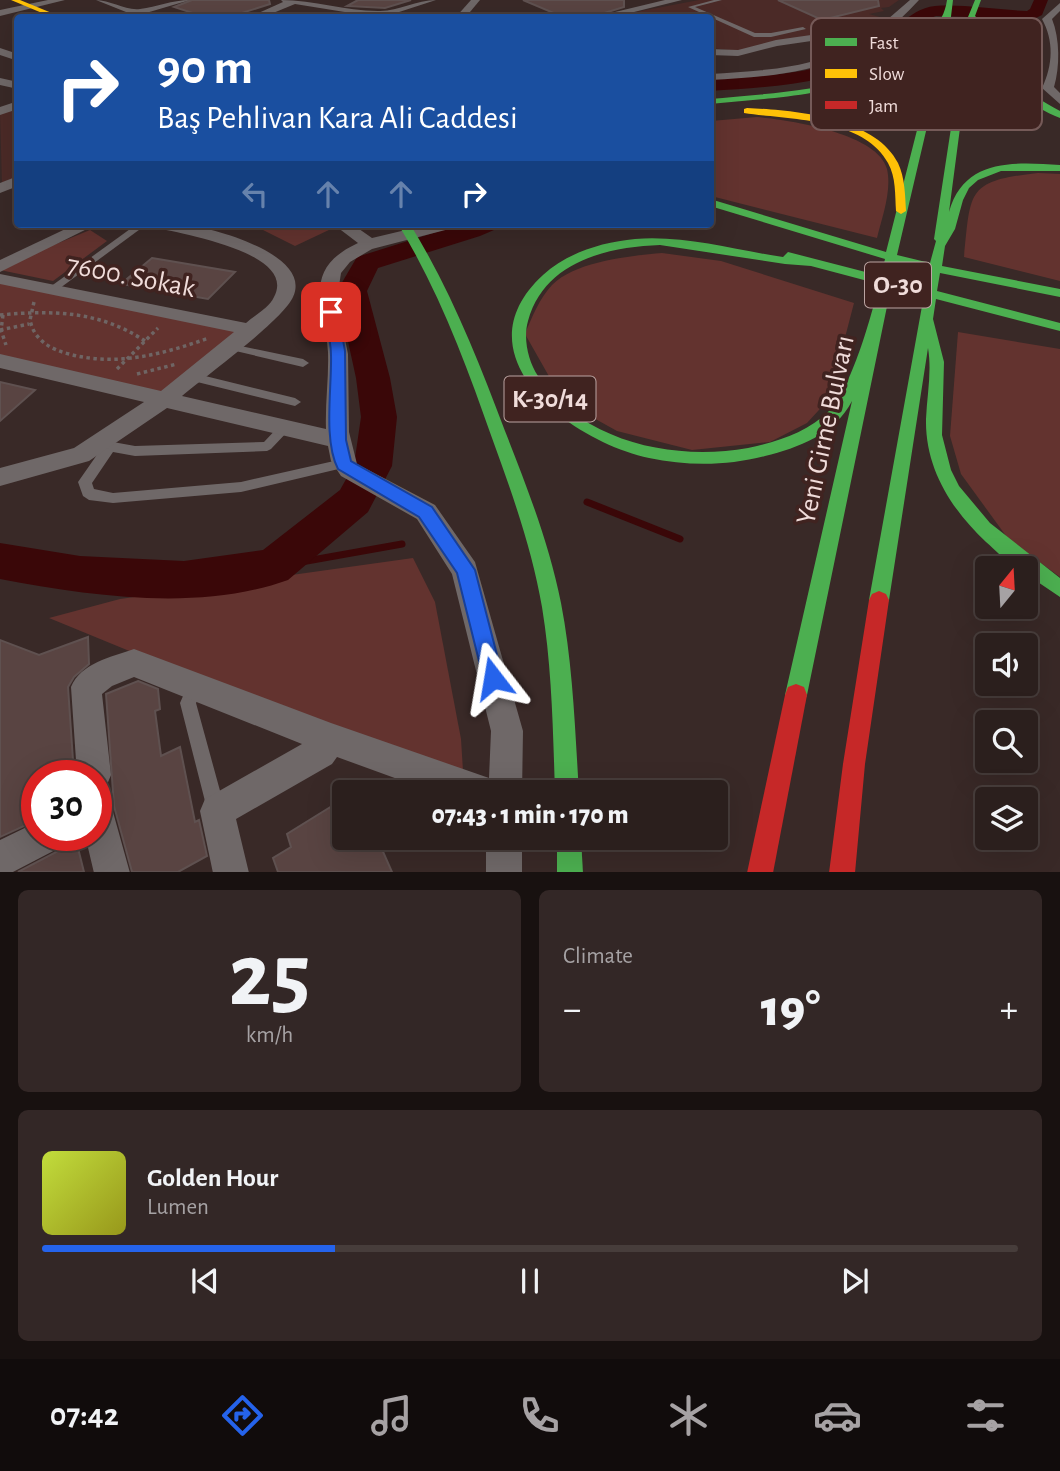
<!DOCTYPE html>
<html lang="en">
<head>
<meta charset="utf-8">
<style>
	body { margin:0; font-family:"Alegreya Sans",sans-serif; background:#332726; color:#f1f3f6; height:100vh; display:flex; flex-direction:column; font-size:26px; white-space:nowrap }
	* { box-sizing:border-box; margin:0 }
	p { font-size:23px; color:#a6a2a4 }
	.icon { flex:none; width:38px; height:38px; fill:none; stroke:currentColor; stroke-width:2; stroke-linecap:round; stroke-linejoin:round }
	.map { position:relative; height:872px; overflow:hidden }
	.panel { display:flex; flex-direction:column; gap:18px; padding:18px; background:#181110; flex:1 }
	.panel>* { flex:none }
	.banner { position:absolute; left:14px; top:14px; width:700px; height:214px; border-radius:7px; box-shadow:0 7px 28px #0002,0 0 0 2px #473d3b; background:#1a4fa0; color:#fff; overflow:hidden }
	.needle { width:46px; rotate:18deg }
	.controls { position:absolute; left:975px; top:556px; display:grid; gap:14px }
	.controls a { display:grid; place-items:center; width:63px; height:63px; border-radius:7px; background:#2b1f1d; box-shadow:0 7px 28px #0002,0 0 0 2px #473d3b; font-size:35px }
	.speed { position:absolute; left:21px; top:760px; display:flex; gap:14px; font-size:35px; font-weight:700; text-align:center }
	.speed>* { display:grid; place-content:center; width:91px; height:91px; border-radius:50%; background:#2b1f1d; box-shadow:0 7px 28px #0002,0 0 0 2px #473d3b; line-height:1 }
	.speed .limit { border:10px solid #d22; background:#fff; color:#111 }
	.pin { position:absolute; display:grid; place-items:center; width:60px; height:60px; color:#fff; margin:-30px; border-radius:14px; box-shadow:0 4px 10px #0006 }
	.me { position:absolute; width:77px; margin:-38px; rotate:346deg; stroke-linejoin:round; filter:drop-shadow(0 0 5px #0008) }
	.turn { display:flex; align-items:center; gap:24px; height:147px; padding:0 28px; font-size:32px }
	.turn .icon { width:91px; height:91px; stroke-width:2.5 }
	.turn b { display:block; font-size:49px; line-height:60px }
	.lanes { display:flex; align-items:center; height:66px; padding:0 28px; background:#0003; justify-content:center; gap:35px; direction:ltr }
	.lanes .off { opacity:.35 }
	.big { font-size:52px; font-weight:800; line-height:1.1 }
	.panel .widget { flex:1; display:flex; flex-direction:column; justify-content:center; gap:10px; min-width:0; padding:0 24px; border-radius:10px; background:#332726 }
	.panel .dial { align-items:center; gap:0 }
	.dial b { font-size:91px; line-height:1 }
	.song { display:flex; align-items:center; gap:21px }
	.cover { width:84px; height:84px; border-radius:10px; background:linear-gradient(135deg,hsl(70 70% 55%),hsl(60 70% 35%)) }
	.played { height:7px; border-radius:4px; background:linear-gradient(90deg,#2563eb 30%,#473d3b 30%) }
	.keys { display:flex; justify-content:space-around; direction:ltr }
	.heat { display:flex; justify-content:space-between; align-items:center; font-size:38px; direction:ltr }
	.panel .tiles { flex:1; display:grid; gap:18px; grid-template-columns:1fr 1fr }
	.widget:last-child { grid-column:span 2 }
	.trip { position:absolute; left:332px; top:780px; width:396px; height:70px; border-radius:7px; background:#2b1f1d; box-shadow:0 7px 28px #0002,0 0 0 2px #473d3b; font-weight:800; line-height:70px; text-align:center }
	.tabs { display:flex; height:112px; justify-content:space-around; align-items:center; background:#110c0c; color:#a6a2a4 }
	.tabs .icon { width:49px; height:49px }
	.tabs .on { color:#2563eb }
	.tabs b { font-size:32px; color:#f1f3f6 }
	.map>svg:first-child { display:block }
	.built { fill:#4b2a27 }
	.green { fill:#63332f }
	.lines { fill:none; stroke-linecap:round; stroke-linejoin:round }
	.stream { stroke:#3a0708; stroke-width:7 }
	.river { fill:#3a0708; fill-rule:evenodd }
	.building { fill:#594442; stroke:#5f5150; stroke-width:2 }
	.path { stroke:#6f6564; stroke-width:3.5; stroke-dasharray:3.5 3.5; stroke-linecap:butt }
	.lane { fill:#6f6868; fill-rule:evenodd }
	.street { fill:#6f6868; fill-rule:evenodd }
	.fast { fill:#4caf50; fill-rule:evenodd }
	.slow { fill:#ffc107; fill-rule:evenodd }
	.jam { fill:#c62828; fill-rule:evenodd }
	.route { fill:#2563eb; stroke:#184099; stroke-width:2 }
	.labels { text-anchor:middle; dominant-baseline:central; stroke-width:7; stroke-linejoin:round; paint-order:stroke }
	.shield { fill:#402320; stroke:#bba4a2; stroke-width:2 }
	.shield-label { font-size:26px; font-weight:bold; fill:#f0dcda }
	.street-label { font-size:28px; fill:#f0dcda; stroke:#402320 }
	.key { fill:#402320; stroke:#755a58; stroke-width:2 }
	.key-label { font-size:19px; fill:#f0dcda }
</style>
</head>
<body>
<div class="map">
<svg width="1060" height="873" viewBox="0 0 1060 873">
	<rect width="100%" height="100%" fill="#392927"/>
	<g class="built">
		<path d="M699,0h200l-10,7 -8,1 3,3 -15,3 14,4 -7,8 -101,15 -38,10 -26,-3 -1,-30h-106z"/>
		<path d="M17,108v68l-15,8 -2,-70z"/>
	</g>
	<g class="green">
		<path d="M757,117c31,3 121,16 130,52 5,22 -5,48 -10,69l-166,-42v-75z"/>
		<path d="M1038,173l22,1v107l-96,-24c7,-66 2,-76 74,-84z"/>
		<path d="M251,224h74l6,5 -36,17z"/>
		<path d="M90,230l17,11 -54,40 -53,-11v-3z"/>
		<path d="M662,253l59,8 133,42 -25,96 -22,24 -37,19 -78,8 -75,-19 -54,-30 -38,-67c7,-17 14,-35 27,-49 24,-24 78,-29 110,-32z"/>
		<path d="M0,281l241,50 -85,68 -156,-36z"/>
		<path d="M958,332l102,17v228l-51,-37 -48,-66 -11,-38z"/>
		<path d="M413,558l22,44 26,137 2,32 -319,-114 -95,-39 71,-19z"/>
	</g>
	<g class="lines">
		<g class="stream">
			<path d="M587,502l93,37"/>
			<path d="M273,567l129,-23"/>
		</g>
		<g class="river">
			<path d="M1034,0h14l-6,15 -8,4 -98,-3c-23,7 -36,30 -57,41 -50,28 -112,30 -169,34v-12c53,-3 110,-4 158,-30 23,-12 39,-40 67,-43 29,-2 62,4 92,5l3,-2z"/>
			<path d="M462,224h36l-4,6 -14,6 -102,32 -11,23 23,87 7,39 -5,49 -24,46 -80,68c-89,32 -197,16 -288,-1v-36l80,13 104,5 79,-11 77,-60 14,-25 7,-48 -5,-39 -19,-87 20,-34z"/>
		</g>
	</g>
	<g class="building">
		<path d="M192,0h77l1,4 -44,14h-18l-34,-11z"/>
		<path d="M358,0h53l-26,8 -38,-2z"/>
		<path d="M523,0h101v7l-36,11h-8v-5l-17,4z"/>
		<path d="M778,0h100l1,6 -57,14z"/>
		<path d="M152,258l83,14 -27,27 -87,-15z"/>
		<path d="M0,382l35,8 -35,31z"/>
		<path d="M88,637l1,27 -15,13 -6,10 6,88h-37v45l-37,17v-197l39,15z"/>
		<path d="M138,681l20,8 2,20 -5,2 6,45 19,-9 15,75 4,-2 8,36 -29,16h-46l-18,-66 -8,-112z"/>
		<path d="M345,798v40h32l15,34h-114l-5,-14 18,-11 -4,-13z"/>
		<path d="M76,840l8,32h-66l44,-23 3,-4z"/>
	</g>
	<g class="lines">
		<g class="path">
			<path d="M34,302l-4,18c4,20 20,29 39,34 48,13 94,0 140,-16"/>
			<path d="M0,315c53,-5 100,-4 145,26"/>
			<path d="M3,315l-2,15 5,15"/>
			<path d="M0,330l29,-6"/>
			<path d="M117,369l41,-41"/>
			<path d="M137,374l40,-10"/>
		</g>
		<g class="lane">
			<path d="M714,0h8l-27,7 60,26h16l32,-6 3,2 -35,8h-17l-66,-30z"/>
			<path d="M137,224h10l-91,67h-6v-4z"/>
			<path d="M231,344l72,15 6,4 -6,4 -76,-18 -1,-2z"/>
			<path d="M193,373l102,25 6,4 -6,4 -106,-26 -2,-3z"/>
			<path d="M285,423l6,4 -2,3 -18,19 -4,2 -132,5 -22,-4 -21,31 2,6 19,4 128,-11 102,-23 4,2 2,3 -2,3 -106,25 -128,11 -24,-3 -6,-4 -5,-14 23,-33 -5,-4 2,-3 4,-2 33,6 129,-4 17,-18z"/>
			<path d="M196,678l6,2 2,6 -8,17 29,106 -2,7 -7,2 -7,-2 -2,-7 -27,-106 10,-23z"/>
		</g>
		<g class="street">
			<path d="M48,0h17l-65,16v-6z"/>
			<path d="M96,0c14,0 30,11 44,9 17,-2 32,-9 50,-9l-44,13 9,5h-14z"/>
			<path d="M281,0c33,0 64,11 97,11 19,1 38,-11 58,-11l-43,14 15,4h-26l-87,-14 -34,14h-14l36,-16z"/>
			<path d="M471,0h9l-15,18h-10z"/>
			<path d="M665,0h17l-72,18h-20z"/>
			<path d="M910,0h9c-63,69 -119,75 -209,80v-6c57,-4 117,-5 163,-42l-96,14 -39,10 -28,-1v-6l28,1 38,-10 105,-15z"/>
			<path d="M1060,3v8l-8,8c8,20 8,48 2,68l6,6v11l-18,-16c11,-23 12,-47 0,-69z"/>
			<path d="M0,48l18,6v7l-18,-6z"/>
			<path d="M0,78l18,4v7l-18,-4z"/>
			<path d="M18,101v8l-18,6v-8z"/>
			<path d="M18,176v10l-18,7v-10z"/>
			<path d="M76,224h21l-97,48v-12z"/>
			<path d="M152,224c11,0 22,-1 32,0 28,4 129,30 109,73 -11,24 -86,78 -111,99l144,33c-1,-26 3,-52 2,-77 -3,-48 -28,-82 30,-109l-25,-19h19l20,14 59,-14h28l-2,3 -85,22 -22,13 -9,11 -4,26 11,55 1,78 8,32 78,41 40,57 48,169 -1,62h-86l-99,-36 -5,7 -96,55 13,54h-36l-13,-62 5,-12 97,-55 -168,-67 -22,9 -10,8 9,81 -5,12 -7,3 9,4 22,79h-36l-9,-38h11v-60h-19l-6,-88c10,-24 40,-30 63,-38l197,74 158,55 2,-47 -39,-157 -35,-55 -76,-43 -10,-15 -3,-15 -161,-38 -78,53 -89,25v-18l74,-20 70,-46 -144,-34v-14l161,37 73,-59 -234,-48v-10l246,49c9,-8 23,-15 28,-26 24,-45 -94,-63 -120,-70z"/>
			<path d="M37,822v13h30l-6,12 -50,26h-11v-33z"/>
			<rect x="486" y="838" width="36" height="35"/>
		</g>
		<g class="fast">
			<path d="M947,0h6l-4,33 -52,222 33,8 6,-22 -2,-2 34,-222 7,-17h6l-6,16 6,5c10,51 37,66 79,90v7c-29,-12 -64,-36 -77,-64 -5,-11 -6,-23 -9,-33l-25,191c15,-54 65,-50 111,-47v6h-59l-23,9 -9,8 -6,12 -8,29 -10,17 -3,20 118,23v8l-120,-24 -3,18 123,32v8l-124,-32 -3,20 11,43 -2,73 9,35 8,16 31,37 70,55v19l-34,-23v-5c-15,0 -29,-18 -40,-27 -35,-33 -61,-74 -60,-123 1,-24 6,-47 2,-71l-39,252 -3,6 -7,3 -7,-3 -3,-6 55,-305 -33,-8 -84,408 -3,8 -8,3 -8,-3 -3,-8 67,-294c-17,33 -54,47 -87,55 -38,10 -78,10 -116,2 -78,-16 -193,-103 -106,-183 24,-22 59,-33 92,-36 50,-4 99,11 148,18l5,-5 93,24 4,-17 -175,-53v-7l176,53 58,-228c-53,71 -153,72 -234,80v-5c69,-7 174,-8 221,-67 9,-11 14,-18 16,-32zM660,245l125,19 26,2 68,18c-7,31 -28,105 -50,127 -21,21 -52,31 -81,37 -74,13 -164,-5 -210,-72 -10,-15 -15,-38 -10,-55 16,-59 78,-74 132,-76zM896,262l33,8 -4,18 -33,-9z"/>
			<path d="M398,224h12c40,65 68,135 95,207 22,56 44,112 56,172 12,62 14,126 18,190h-24c-2,-62 -3,-125 -13,-186 -10,-58 -30,-114 -50,-169 -26,-74 -53,-147 -94,-214z"/>
			<path d="M557,838h24l2,35h-26z"/>
		</g>
		<g class="slow">
			<path d="M11,0h9l44,18h-10z"/>
			<path d="M747,108c45,2 128,9 151,55 7,15 7,32 8,48l-5,3 -5,-3c-1,-16 0,-34 -8,-48 -25,-46 -101,-43 -144,-50v-4z"/>
		</g>
		<g class="jam">
			<path d="M879,591l7,3 3,6 -24,164 -10,109h-26l14,-109 26,-164 3,-6z"/>
			<path d="M796,684l8,3 3,8 -34,178h-26l38,-178 3,-8z"/>
		</g>
	</g>
	<path class="route" d="M331,308l7,4 7,39 1,89 5,21 81,46 43,63 28,108 -3,7 -7,3 -8,-3 -28,-112 -38,-56 -81,-48c-15,-29 -6,-82 -7,-114 0,-14 -4,-29 -7,-43z"/>
	<g class="labels">
		<g class="shield">
			<rect x="865" y="262.5" width="66" height="45" rx="5"/>
			<rect x="504.5" y="376.5" width="91" height="45" rx="5"/>
		</g>
		<g class="shield-label">
			<text x="898" y="285">O-30</text>
			<text x="550" y="399">K-30/14</text>
		</g>
		<g class="street-label">
			<text transform="translate(131 277) rotate(11)">7600. Sokak</text>
			<text transform="translate(826 430) rotate(-78)">Yeni Girne Bulvarı</text>
		</g>
	</g>
	<rect x="811" y="18" width="231" height="112" rx="10" class="key"/>
	<rect x="825" y="38" width="32" height="8" fill="#4caf50"/>
	<rect x="825" y="69" width="32" height="9" fill="#ffc107"/>
	<rect x="825" y="101" width="32" height="8" fill="#c62828"/>
	<g class="key-label">
		<text x="869" y="49">Fast</text>
		<text x="869" y="80">Slow</text>
		<text x="869" y="112">Jam</text>
	</g>
</svg>
<div class="controls">
<a><svg class="needle" viewBox="-14 -14 28 28"><path d="M0-13l5 13h-10z" fill="#e53935"/><path d="M0 13l5-13h-10z" fill="#a6a2a4"/></svg></a>
<a><svg class="icon" aria-label="sound" viewBox="0 0 24 24"><path d="M4 9h4l5-4v14l-5-4H4zM17 9q2 3 0 6"/></svg></a>
<a><svg class="icon" aria-label="search" viewBox="0 0 24 24"><circle cx="10" cy="10" r="6"/><path d="M15 15l6 6"/></svg></a>
<a><svg class="icon" aria-label="layers" viewBox="0 0 24 24"><path d="M12 4l9 5-9 5-9-5zM3 14l9 5 9-5"/></svg></a>
</div>
<div class="speed"><div class="limit">30</div></div>
<div class="pin" style="left:331px;top:312px;background:#d93025"><svg class="icon" aria-label="arrive" viewBox="0 0 24 24"><path d="M6 21V4h12l-3 4 3 4H6"/></svg></div>
<svg class="me" style="left:493px;top:678px" viewBox="-20 -20 40 40"><path d="M0-17L14 15 0 8-14 15z" fill="#2563eb" stroke="#fff" stroke-width="4"/></svg>
<div class="trip">07:43 · 1 min · 170 m</div>
<div class="banner">
<div class="turn"><svg class="icon" aria-label="right" viewBox="0 0 24 24"><path d="M7 20v-9h11M14 6l5 5-5 5"/></svg><div><b>90 m</b>Baş Pehlivan Kara Ali Caddesi</div></div>
<div class="lanes"><svg class="icon off" aria-label="left" viewBox="0 0 24 24"><path d="M17 20v-9H6M10 6l-5 5 5 5"/></svg><svg class="icon off" aria-label="ahead" viewBox="0 0 24 24"><path d="M12 20V5M6 11l6-6 6 6"/></svg><svg class="icon off" aria-label="ahead" viewBox="0 0 24 24"><path d="M12 20V5M6 11l6-6 6 6"/></svg><svg class="icon" aria-label="right" viewBox="0 0 24 24"><path d="M7 20v-9h11M14 6l5 5-5 5"/></svg></div>
</div>
</div>
<section class="panel">
<div class="tiles">
<div class="widget dial"><b>25</b><p>km/h</p></div>
<div class="widget"><p>Climate</p>
<div class="heat"><a>−</a><b class="big">19°</b><a>+</a></div>
</div>
<div class="widget">
<div class="song"><i class="cover"></i><div><b>Golden Hour</b><p>Lumen</p></div></div>
<div class="played"></div>
<div class="keys"><svg class="icon" aria-label="previous" viewBox="0 0 24 24"><path d="M18 5L8 12l10 7zM5 5v14"/></svg><svg class="icon" aria-label="pause" viewBox="0 0 24 24"><path d="M8 5v14M16 5v14"/></svg><svg class="icon" aria-label="next" viewBox="0 0 24 24"><path d="M6 5l10 7-10 7zM19 5v14"/></svg></div>
</div>
</div>
</section>
<nav class="tabs">
<b>07:42</b>
<svg class="icon on" aria-label="directions" viewBox="0 0 24 24"><path d="M12 3l9 9-9 9-9-9zM9 14v-3h6M13 9l2 2-2 2"/></svg>
<svg class="icon" aria-label="music" viewBox="0 0 24 24"><path d="M9 18V5l10-2v13"/><circle cx="6" cy="18" r="3"/><circle cx="16" cy="16" r="3"/></svg>
<svg class="icon" aria-label="phone" viewBox="0 0 24 24"><path d="M5 4h4l2 5-3 2q2 4 5 5l2-3 5 2v4C11 20 4 13 5 4z"/></svg>
<svg class="icon" aria-label="climate" viewBox="0 0 24 24"><path d="M12 3v18M4 7l16 10M4 17L20 7"/></svg>
<svg class="icon" aria-label="car" viewBox="0 0 24 24"><path d="M5 17H2v-5l4-1 3-4h7l3 4 3 1v5h-3M9 17h6M6 11h13"/><circle cx="7" cy="17" r="2"/><circle cx="17" cy="17" r="2"/></svg>
<svg class="icon" aria-label="filters" viewBox="0 0 24 24"><path d="M4 7h16M4 17h16"/><circle cx="9" cy="7" r="2"/><circle cx="15" cy="17" r="2"/></svg>
</nav>
</body>
</html>
